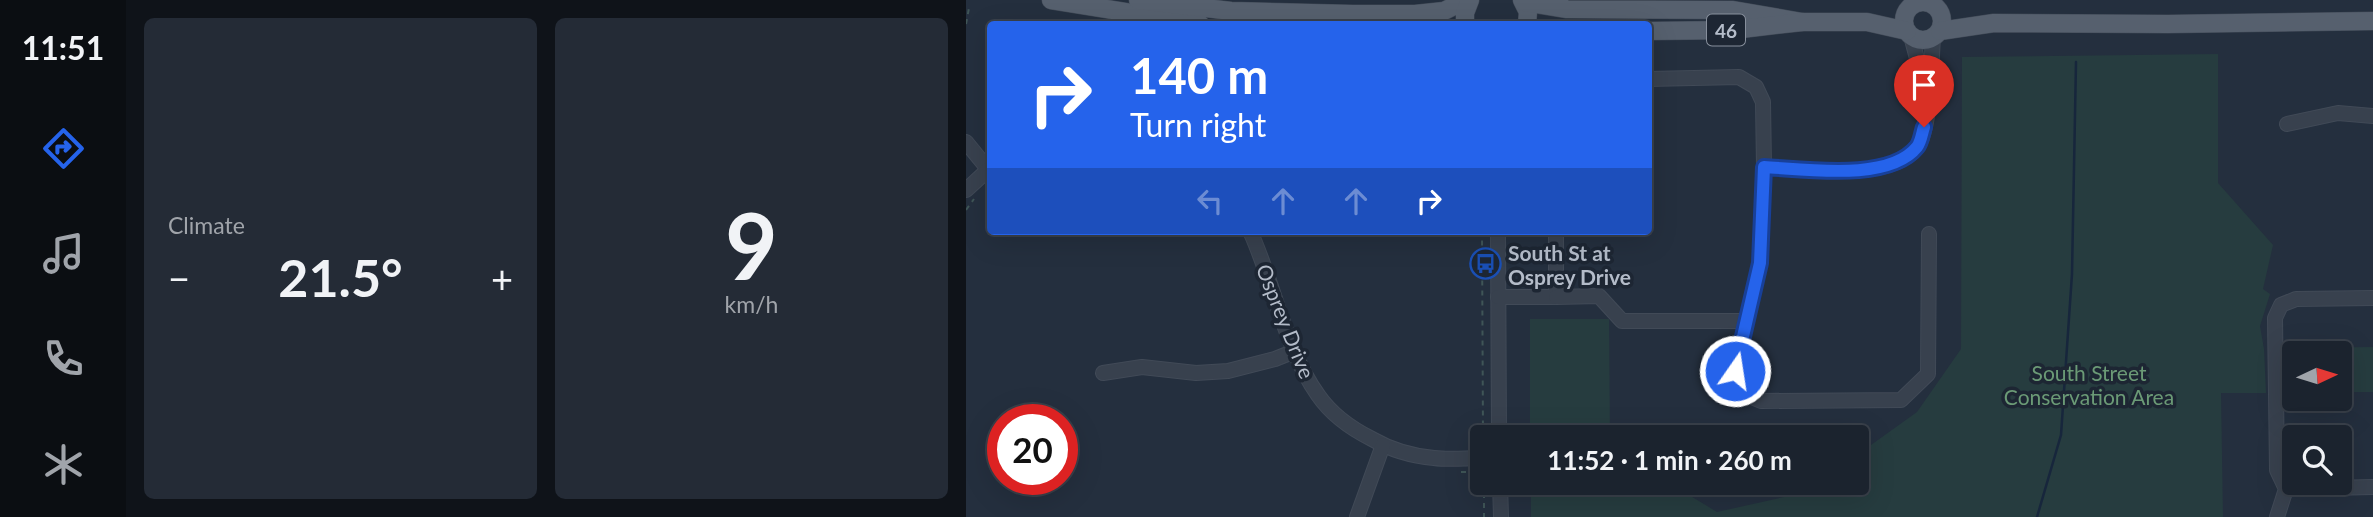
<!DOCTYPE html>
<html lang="en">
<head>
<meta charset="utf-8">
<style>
	body { margin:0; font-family:Lato,sans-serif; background:#242b36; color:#f1f3f6; height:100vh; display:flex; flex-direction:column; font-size:26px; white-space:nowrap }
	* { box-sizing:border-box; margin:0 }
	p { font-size:23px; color:#a0a4aa }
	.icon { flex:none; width:38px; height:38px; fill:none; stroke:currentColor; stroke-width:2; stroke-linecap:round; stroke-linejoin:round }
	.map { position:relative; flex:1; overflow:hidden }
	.sheet { display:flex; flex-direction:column; gap:18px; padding:18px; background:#0f1319; width:840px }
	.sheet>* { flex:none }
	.hud { position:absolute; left:21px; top:21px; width:665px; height:214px; border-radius:7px; box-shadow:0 7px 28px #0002,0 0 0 2px #39404a; background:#2563eb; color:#fff; overflow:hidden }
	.needle { width:46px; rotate:86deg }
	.buttons { position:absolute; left:1316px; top:341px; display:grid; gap:14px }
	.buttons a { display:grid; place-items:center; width:70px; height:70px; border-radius:7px; background:#1b232e; box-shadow:0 7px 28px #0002,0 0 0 2px #39404a; font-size:35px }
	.speed { position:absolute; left:21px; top:404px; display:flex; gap:14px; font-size:35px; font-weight:700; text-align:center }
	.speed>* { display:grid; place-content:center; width:91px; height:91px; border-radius:50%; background:#1b232e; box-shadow:0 7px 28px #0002,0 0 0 2px #39404a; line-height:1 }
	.speed .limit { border:10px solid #d22; background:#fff; color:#111 }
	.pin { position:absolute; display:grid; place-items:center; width:60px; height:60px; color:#fff; margin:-72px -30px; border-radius:50% 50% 50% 0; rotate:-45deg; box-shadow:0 0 7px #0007 }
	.pin .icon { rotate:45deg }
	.me { position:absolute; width:77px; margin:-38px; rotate:13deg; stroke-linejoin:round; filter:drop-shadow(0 0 5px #0008) }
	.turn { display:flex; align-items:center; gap:24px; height:147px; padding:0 28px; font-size:32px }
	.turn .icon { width:91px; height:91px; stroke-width:2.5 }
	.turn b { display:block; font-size:49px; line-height:60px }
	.lanes { display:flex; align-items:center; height:66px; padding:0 28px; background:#0003; justify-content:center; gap:35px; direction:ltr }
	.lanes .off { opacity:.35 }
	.big { font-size:52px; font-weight:700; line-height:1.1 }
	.sheet .card { flex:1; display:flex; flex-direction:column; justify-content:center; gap:10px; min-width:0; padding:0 24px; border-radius:10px; background:#242b36 }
	.sheet .dial { align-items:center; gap:0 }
	.dial b { font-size:91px; line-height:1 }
	.heat { display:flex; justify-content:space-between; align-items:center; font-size:38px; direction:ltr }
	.sheet .tiles { flex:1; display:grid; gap:18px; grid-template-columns:repeat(2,1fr) }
	.trip { position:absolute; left:504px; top:425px; width:399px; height:70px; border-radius:7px; background:#1b232e; box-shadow:0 7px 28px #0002,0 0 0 2px #39404a; font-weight:700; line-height:70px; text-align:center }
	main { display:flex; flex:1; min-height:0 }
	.menu { display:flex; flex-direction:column; width:126px; justify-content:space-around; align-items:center; background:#0b0e12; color:#a0a4aa }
	.menu .icon { width:49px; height:49px }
	.menu .selected { color:#2563eb }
	.menu b { font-size:32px; color:#f1f3f6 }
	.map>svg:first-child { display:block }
	.green { fill:#263c3f }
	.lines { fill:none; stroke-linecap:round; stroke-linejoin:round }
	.stream { stroke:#17263c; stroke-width:2.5 }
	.minor-casing { stroke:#414a57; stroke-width:16 }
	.major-casing { stroke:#414a57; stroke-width:19 }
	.path { stroke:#3f5557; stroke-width:2; stroke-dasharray:5 5; stroke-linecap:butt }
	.minor { stroke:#38414e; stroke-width:14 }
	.major { stroke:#56606e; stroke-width:18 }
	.route-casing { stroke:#184099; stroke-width:18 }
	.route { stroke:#2563eb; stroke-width:12 }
	.labels { text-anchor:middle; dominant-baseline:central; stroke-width:7; stroke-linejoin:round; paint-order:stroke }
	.shield { fill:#1d2633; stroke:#878f9c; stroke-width:2 }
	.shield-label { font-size:19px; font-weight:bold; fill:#b4bcc9 }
	.poi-label { font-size:21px; font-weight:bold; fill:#b4bcc9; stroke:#1d2633; text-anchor:start }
	.street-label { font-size:21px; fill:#b4bcc9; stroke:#1d2633 }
	.park-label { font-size:21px; fill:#6b9a76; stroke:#1d2633 }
</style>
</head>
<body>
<main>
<nav class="menu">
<b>11:51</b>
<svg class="icon selected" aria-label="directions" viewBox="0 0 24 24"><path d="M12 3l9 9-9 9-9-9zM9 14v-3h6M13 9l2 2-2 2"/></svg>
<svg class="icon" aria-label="music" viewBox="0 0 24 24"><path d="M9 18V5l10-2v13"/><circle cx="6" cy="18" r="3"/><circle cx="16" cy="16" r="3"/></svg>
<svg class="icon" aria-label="phone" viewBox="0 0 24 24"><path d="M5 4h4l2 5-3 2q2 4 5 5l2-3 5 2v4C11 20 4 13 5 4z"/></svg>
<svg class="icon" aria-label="climate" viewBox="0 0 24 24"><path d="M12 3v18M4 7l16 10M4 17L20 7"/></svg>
</nav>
<section class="sheet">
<div class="tiles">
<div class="card"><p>Climate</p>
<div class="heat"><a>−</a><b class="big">21.5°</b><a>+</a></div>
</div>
<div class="card dial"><b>9</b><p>km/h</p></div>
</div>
</section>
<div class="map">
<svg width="1407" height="517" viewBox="0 0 1407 517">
	<rect width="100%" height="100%" fill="#242f3e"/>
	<g class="green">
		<path d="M1252,54v129l55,62 -10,44 7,5 -10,32 4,23 2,44h-45l2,124h-692v-34h153l5,12 28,17 85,-19 15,-10h40v-28l60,-43 44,-63 1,-292z"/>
		<path d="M564,319h79l1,118h-80z"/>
		<path d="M1407,347v45h-33v-38h-46v39h-5l-2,-45z"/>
	</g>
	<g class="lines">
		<path class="stream" d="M1071,517l24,-82 11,-161 4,-212"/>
		<defs>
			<g id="minor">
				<path d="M968,0l1,6"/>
				<path d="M948,4l1,-4"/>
				<path d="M945,36l14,53"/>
				<path d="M682,79l91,-2 17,10 7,15 1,65 -4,96 -25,108 7,22 19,8 140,-1 27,-26 1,-140"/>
				<path d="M1321,124l51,-11 35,3"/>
				<path d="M0,142l22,27"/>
				<path d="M798,167c38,2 133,16 155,-23 12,-21 12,-80 14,-106"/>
				<path d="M0,190l24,-22"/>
				<path d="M284,231c24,52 35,118 68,164 13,19 34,34 54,44 19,11 40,17 62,19 16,2 32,0 48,0"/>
				<path d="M532,231l1,207"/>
				<path d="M532,297h58v-66"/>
				<path d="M590,297l43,-1 23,25h124"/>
				<path d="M137,373l39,-6 54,6 32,-2 47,-12 20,-8"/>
				<path d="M534,483l1,34"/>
				<path d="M1320,489l87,-2"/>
				<path d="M391,517l26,-72"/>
				<path d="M1311,517l9,-28 -9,-19 -2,-152 6,-13 15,-6 77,-1"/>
			</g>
			<g id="major">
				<path d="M85,0l149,24"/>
				<path d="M172,0l93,11 122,3h62l29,-3 22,-11"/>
				<path d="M556,0l6,12 -1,12"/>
				<path d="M558,2l43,7 166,1 69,12"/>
				<circle cx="957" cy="21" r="19"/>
				<path d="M499,24v-11l5,-13"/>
				<path d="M682,31l85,-1 69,-8h65l40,9"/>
				<path d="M974,31l54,-8 174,1 205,-3"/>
			</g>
		</defs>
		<use href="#minor" class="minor-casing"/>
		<use href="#major" class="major-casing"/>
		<g class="path">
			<path d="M0,24l3,-16"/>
			<path d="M0,210l8,-11"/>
			<path d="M514,445l3,-9 -1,-205"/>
			<path d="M495,472h19"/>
			<path d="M518,483v34"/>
		</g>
		<use href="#minor" class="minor"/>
		<use href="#major" class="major"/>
	</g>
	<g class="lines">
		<defs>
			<path id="route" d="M769,371l25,-108 4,-96c41,2 125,15 153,-20 4,-5 5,-14 7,-20"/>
		</defs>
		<use href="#route" class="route-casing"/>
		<use href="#route" class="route"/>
	</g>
	<defs>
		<symbol id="bus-ring" viewBox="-11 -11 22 22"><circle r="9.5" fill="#1d2633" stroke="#1a4fb4" stroke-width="1.5"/><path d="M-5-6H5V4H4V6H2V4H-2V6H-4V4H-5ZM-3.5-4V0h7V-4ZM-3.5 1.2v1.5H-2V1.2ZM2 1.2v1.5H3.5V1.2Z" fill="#1a4fb4"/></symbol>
	</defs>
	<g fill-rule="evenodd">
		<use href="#bus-ring" x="502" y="246" width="35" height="35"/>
	</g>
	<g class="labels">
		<rect class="shield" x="741" y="14.5" width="38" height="31" rx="5"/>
		<g class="shield-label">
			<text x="760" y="30">46</text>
		</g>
		<g class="poi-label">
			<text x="542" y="252">South St at<tspan x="542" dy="24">Osprey Drive</tspan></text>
		</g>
		<g class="street-label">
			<text transform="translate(320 321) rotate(68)">Osprey Drive</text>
		</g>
		<g class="park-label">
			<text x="1123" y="372">South Street<tspan x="1123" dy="24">Conservation Area</tspan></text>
		</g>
	</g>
</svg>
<div class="buttons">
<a><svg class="needle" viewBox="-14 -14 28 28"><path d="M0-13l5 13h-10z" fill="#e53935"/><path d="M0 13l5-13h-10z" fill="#a0a4aa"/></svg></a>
<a><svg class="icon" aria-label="search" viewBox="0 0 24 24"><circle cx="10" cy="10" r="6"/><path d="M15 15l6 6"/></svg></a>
</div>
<div class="speed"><div class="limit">20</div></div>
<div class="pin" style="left:958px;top:127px;background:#d93025"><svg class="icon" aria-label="arrive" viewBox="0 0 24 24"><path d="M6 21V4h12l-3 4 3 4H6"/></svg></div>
<svg class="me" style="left:769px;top:371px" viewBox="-20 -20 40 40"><circle r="17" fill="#2563eb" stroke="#fff" stroke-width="3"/><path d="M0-11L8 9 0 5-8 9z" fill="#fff"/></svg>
<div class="trip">11:52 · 1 min · 260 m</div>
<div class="hud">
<div class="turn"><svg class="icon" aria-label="right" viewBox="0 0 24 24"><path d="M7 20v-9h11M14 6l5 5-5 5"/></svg><div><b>140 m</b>Turn right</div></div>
<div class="lanes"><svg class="icon off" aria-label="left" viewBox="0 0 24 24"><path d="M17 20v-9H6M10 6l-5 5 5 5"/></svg><svg class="icon off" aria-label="ahead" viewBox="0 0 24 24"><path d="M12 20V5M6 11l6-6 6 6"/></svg><svg class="icon off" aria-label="ahead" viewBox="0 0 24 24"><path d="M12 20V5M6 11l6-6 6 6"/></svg><svg class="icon" aria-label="right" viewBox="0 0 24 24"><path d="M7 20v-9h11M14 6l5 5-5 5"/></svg></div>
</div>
</div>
</main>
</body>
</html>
